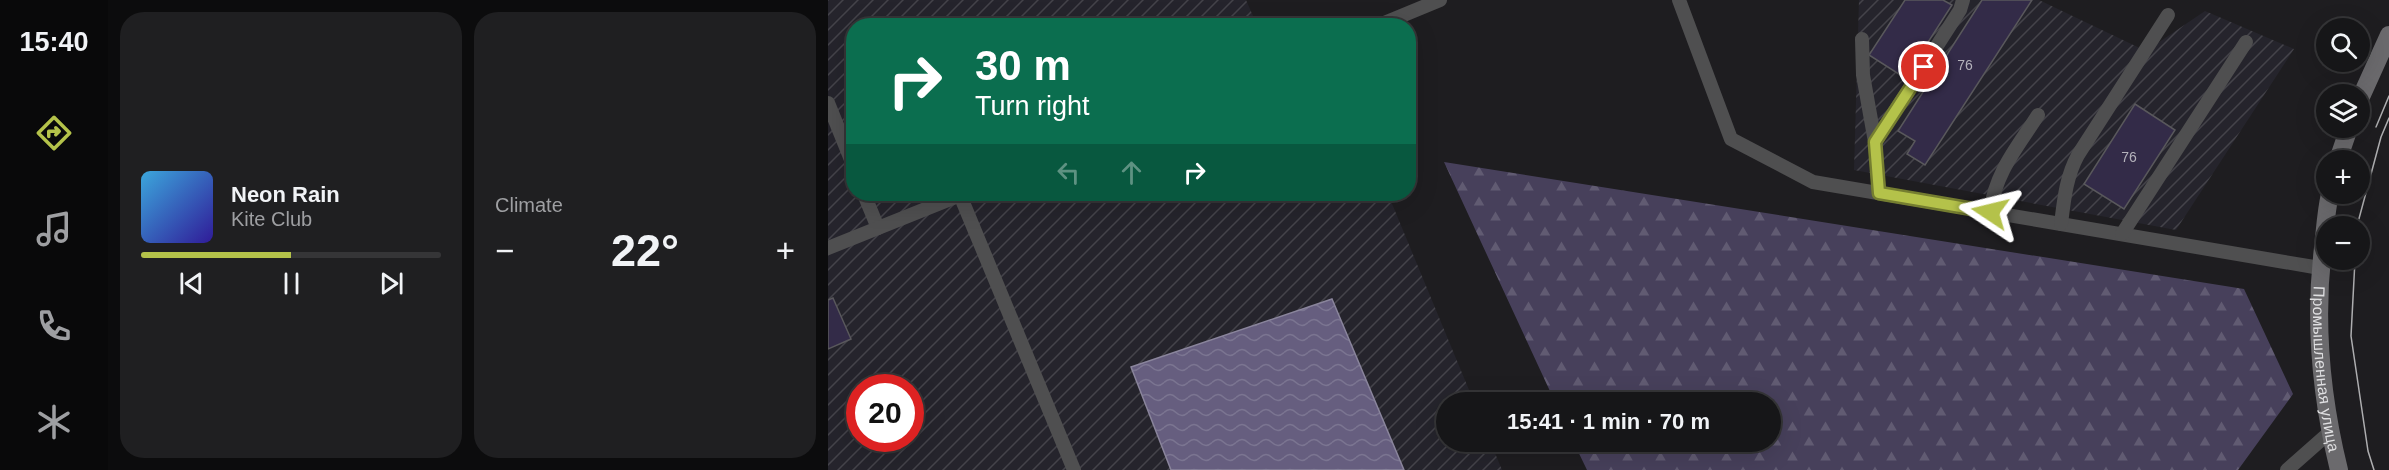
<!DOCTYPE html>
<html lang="en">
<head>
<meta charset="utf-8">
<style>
	body { margin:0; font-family:Helvetica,sans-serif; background:#1f1f21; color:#f1f3f6; height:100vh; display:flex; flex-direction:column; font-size:22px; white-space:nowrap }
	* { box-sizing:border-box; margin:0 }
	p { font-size:20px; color:#9e9fa2 }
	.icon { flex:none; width:33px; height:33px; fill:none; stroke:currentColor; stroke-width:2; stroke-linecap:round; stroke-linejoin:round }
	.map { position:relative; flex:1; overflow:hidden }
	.panel { display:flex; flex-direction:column; gap:12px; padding:12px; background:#0c0c0d; width:720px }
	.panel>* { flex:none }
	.top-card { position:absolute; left:18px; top:18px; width:570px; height:183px; border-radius:24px; box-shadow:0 6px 24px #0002,0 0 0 2px #353537; background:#0b6e4f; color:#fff; overflow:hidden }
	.tools { position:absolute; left:1488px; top:18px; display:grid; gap:12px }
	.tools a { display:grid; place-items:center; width:54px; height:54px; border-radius:50%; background:#161618; box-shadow:0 6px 24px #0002,0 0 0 2px #353537; font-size:30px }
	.speed { position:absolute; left:18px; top:374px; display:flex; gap:12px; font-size:30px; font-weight:700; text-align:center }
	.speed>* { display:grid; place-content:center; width:78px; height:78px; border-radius:50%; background:#161618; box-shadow:0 6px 24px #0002,0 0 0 2px #353537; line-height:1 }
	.speed .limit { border:9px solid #d22; background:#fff; color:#111 }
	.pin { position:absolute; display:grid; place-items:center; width:51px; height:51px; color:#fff; margin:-26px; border:3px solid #fff; border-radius:50%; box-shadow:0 2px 6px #0007 }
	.me { position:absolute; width:66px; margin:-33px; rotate:280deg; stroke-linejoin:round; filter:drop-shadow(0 0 4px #0008) }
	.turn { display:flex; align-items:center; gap:21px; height:126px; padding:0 30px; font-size:27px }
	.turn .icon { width:78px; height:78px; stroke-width:2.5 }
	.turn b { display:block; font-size:42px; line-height:51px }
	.lanes { display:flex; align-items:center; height:57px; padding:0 30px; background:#0003; justify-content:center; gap:30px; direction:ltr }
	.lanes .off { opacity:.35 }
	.big { font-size:45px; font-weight:800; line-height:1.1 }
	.panel .tile { flex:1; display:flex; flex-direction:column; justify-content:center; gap:9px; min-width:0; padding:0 21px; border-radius:24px; background:#1f1f21 }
	.song { display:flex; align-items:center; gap:18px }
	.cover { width:72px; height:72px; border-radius:9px; background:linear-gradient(135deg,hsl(200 70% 55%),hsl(250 70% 35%)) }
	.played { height:6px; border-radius:3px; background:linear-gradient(90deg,#b4c24a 50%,#353537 50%) }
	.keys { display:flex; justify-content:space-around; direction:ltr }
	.heat { display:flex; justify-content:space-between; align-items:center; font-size:33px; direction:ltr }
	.panel .tiles { flex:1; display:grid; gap:12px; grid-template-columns:repeat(2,1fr) }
	.trip { position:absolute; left:608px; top:392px; width:345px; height:60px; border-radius:30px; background:#161618; box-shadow:0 6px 24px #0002,0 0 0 2px #353537; font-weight:800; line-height:60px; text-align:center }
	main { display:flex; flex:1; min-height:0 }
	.tab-bar { display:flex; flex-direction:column; width:108px; justify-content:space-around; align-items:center; background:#09090a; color:#9e9fa2 }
	.tab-bar .icon { width:42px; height:42px }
	.tab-bar .selected { color:#b4c24a }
	.tab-bar b { font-size:27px; color:#f1f3f6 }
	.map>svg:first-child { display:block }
	.industrial { fill:url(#industrial-furrows); fill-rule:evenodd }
	.forest { fill:url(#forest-firs) }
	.water { fill:url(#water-waves); stroke:#8a859c; stroke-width:1.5 }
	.building { fill:#332b48; stroke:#59585c; stroke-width:1.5 }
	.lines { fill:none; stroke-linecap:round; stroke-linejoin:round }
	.lane { stroke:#4f4f50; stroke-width:14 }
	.secondary { stroke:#6b6a6d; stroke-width:18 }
	.tram { stroke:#aeaeb0; stroke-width:1.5 }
	.route-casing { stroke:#757e30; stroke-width:15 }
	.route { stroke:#b4c24a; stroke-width:10 }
	.labels { text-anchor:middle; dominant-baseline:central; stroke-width:6; stroke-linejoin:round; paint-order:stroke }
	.number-label { font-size:14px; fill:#b4b2bb }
	.street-label { font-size:16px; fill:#dfdfe1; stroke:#080709 }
</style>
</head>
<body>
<main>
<nav class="tab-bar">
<b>15:40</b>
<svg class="icon selected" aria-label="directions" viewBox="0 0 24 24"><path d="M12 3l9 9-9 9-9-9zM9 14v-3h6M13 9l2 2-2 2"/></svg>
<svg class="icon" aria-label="music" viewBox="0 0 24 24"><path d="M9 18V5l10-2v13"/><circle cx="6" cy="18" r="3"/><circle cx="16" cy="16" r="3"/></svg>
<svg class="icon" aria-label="phone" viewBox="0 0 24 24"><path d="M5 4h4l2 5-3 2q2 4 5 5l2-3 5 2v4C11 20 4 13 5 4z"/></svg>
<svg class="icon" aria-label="climate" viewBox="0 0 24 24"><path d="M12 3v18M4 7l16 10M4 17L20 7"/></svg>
</nav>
<section class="panel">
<div class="tiles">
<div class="tile">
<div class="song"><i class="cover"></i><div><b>Neon Rain</b><p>Kite Club</p></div></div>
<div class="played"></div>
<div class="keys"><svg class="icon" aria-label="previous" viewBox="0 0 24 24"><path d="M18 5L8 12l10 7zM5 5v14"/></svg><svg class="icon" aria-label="pause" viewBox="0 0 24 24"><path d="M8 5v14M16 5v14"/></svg><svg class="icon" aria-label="next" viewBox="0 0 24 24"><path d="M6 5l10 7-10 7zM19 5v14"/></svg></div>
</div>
<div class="tile"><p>Climate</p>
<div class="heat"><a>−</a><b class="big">22°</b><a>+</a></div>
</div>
</div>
</section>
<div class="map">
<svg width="1561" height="470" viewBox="0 0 1561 470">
	<defs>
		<pattern id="industrial-furrows" width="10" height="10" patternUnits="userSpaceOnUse" patternTransform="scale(1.5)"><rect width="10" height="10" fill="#25242c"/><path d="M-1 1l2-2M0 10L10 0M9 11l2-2" fill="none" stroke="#44434a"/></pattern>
		<pattern id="forest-firs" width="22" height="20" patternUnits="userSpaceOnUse" patternTransform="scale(1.5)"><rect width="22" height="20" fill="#47405b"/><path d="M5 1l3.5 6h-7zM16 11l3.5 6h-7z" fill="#615b72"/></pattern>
		<pattern id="water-waves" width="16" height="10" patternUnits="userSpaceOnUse" patternTransform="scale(1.5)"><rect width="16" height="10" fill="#665e7f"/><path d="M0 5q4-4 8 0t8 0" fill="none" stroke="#7b7591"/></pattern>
	</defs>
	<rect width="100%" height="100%" fill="#1e1d20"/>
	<g class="industrial">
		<path d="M0,0h418l11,25 -403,1v168h534l86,208h-28v39h44l12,29h-674zM32,387h50v51h-50z"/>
		<path d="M1031,0h180l107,51 59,-40 89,38 -118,181 -322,-60z"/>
		<path d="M487,16l4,9h-36z"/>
	</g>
	<path class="forest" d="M616,162l800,127 49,105 -55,76h-651l-14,-29h197v-39h-215z"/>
	<path class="water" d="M504,299l72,171h-233l-40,-103z"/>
	<g class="building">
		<path d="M1077,0h38l9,5 -47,73 -36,-23z"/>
		<path d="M1154,0h50l-107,165 -18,-11 8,-13 -17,-10z"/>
		<path d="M1307,104l40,26 -51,79 -40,-25z"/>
		<path d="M5,298l18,41 -23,10v-49z"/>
	</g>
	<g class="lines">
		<g class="lane">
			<path d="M851,0l52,139 82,43 507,86"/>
			<path d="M549,26l63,-26"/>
			<path d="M1034,39l1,36 12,67"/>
			<path d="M0,103l26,64"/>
			<path d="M1051,193l-4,-51 85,-132 3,-10"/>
			<path d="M36,194l14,34"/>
			<path d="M132,195l114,275"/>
			<path d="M1162,212c6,-41 27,-64 48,-97"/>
			<path d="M1233,224c3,-24 5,-47 17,-69l90,-140"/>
			<path d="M1294,234l124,-192"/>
			<path d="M0,248l135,-54"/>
			<path d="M1459,470l43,-38"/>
		</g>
		<g class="secondary">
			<path d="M1532,99l29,-64"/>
			<path d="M1510,160l11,-32"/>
			<path id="s1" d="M1502,194c-4,17 -5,36 -7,54 -9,75 -2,149 16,222"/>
		</g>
		<g class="tram">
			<path d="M1548,127l13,-31"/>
			<path d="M1529,226l24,-89 8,-19"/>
			<path d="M1527,260l-4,76 17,115 6,19"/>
		</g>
	</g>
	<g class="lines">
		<defs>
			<path id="route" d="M1096,67l-49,75 4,51 111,19"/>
		</defs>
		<use href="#route" class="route-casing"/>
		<use href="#route" class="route"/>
	</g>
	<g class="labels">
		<g class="number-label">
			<text x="1137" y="65">76</text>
			<text x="1301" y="157">76</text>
		</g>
		<g class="street-label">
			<text stroke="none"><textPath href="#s1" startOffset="176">Промышленная улица</textPath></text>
		</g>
	</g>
</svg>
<div class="tools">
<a><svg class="icon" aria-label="search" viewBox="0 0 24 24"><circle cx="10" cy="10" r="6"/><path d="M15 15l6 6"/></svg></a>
<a><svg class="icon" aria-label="layers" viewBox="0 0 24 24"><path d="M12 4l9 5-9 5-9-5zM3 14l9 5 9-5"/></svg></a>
<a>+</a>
<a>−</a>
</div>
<div class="speed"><div class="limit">20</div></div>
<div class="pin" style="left:1096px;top:67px;background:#d93025"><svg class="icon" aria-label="arrive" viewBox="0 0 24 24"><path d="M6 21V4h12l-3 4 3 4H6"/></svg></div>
<svg class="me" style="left:1162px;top:212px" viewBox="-20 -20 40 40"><path d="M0-17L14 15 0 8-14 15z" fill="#b4c24a" stroke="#fff" stroke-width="4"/></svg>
<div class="trip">15:41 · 1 min · 70 m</div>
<div class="top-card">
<div class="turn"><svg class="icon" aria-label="right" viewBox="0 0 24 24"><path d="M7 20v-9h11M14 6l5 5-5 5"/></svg><div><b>30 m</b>Turn right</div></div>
<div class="lanes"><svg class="icon off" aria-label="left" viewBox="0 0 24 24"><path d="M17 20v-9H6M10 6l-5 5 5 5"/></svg><svg class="icon off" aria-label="ahead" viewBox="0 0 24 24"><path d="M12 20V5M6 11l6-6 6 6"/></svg><svg class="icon" aria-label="right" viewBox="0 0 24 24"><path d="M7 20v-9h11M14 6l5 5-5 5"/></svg></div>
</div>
</div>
</main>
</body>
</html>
